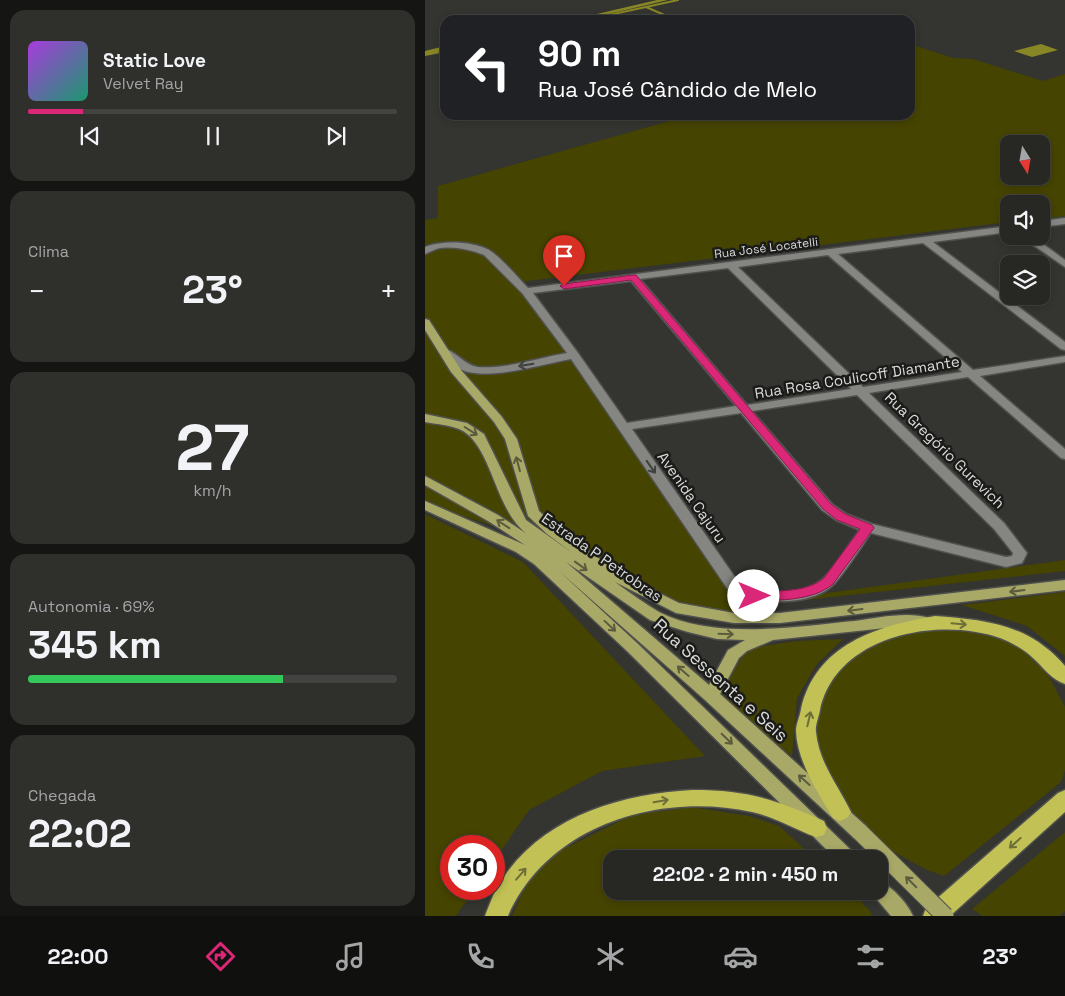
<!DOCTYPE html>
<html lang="pt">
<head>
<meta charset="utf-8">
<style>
	body { margin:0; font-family:"Space Grotesk",sans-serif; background:#2f2f2c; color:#f1f3f6; height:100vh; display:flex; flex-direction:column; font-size:19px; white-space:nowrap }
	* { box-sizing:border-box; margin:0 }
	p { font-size:16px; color:#a4a5a6 }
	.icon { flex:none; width:28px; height:28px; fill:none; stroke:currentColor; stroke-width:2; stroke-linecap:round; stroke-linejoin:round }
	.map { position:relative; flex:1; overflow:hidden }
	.details { display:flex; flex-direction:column; gap:10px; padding:10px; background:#151514; width:425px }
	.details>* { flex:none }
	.top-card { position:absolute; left:15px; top:15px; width:475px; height:105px; border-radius:15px; box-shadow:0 2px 8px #0003,0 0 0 1px #434441; background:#202124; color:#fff; overflow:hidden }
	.needle { width:32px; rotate:169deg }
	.buttons { position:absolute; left:575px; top:135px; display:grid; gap:10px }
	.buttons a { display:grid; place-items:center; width:50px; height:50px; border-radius:10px; background:#272724; box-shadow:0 2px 8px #0003,0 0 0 1px #434441; font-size:25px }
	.speed { position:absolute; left:15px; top:835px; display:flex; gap:10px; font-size:25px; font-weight:700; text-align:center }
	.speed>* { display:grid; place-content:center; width:65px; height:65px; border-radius:50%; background:#272724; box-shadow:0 2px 8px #0003,0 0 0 1px #434441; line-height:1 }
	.speed .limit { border:8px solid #d22; background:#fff; color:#111 }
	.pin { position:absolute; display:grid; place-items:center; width:42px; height:42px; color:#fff; margin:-51px -21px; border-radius:50% 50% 50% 0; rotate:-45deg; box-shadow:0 0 5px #0007 }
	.pin .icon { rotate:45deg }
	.me { position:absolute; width:55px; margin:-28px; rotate:90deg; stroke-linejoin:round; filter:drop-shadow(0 0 4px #0008) }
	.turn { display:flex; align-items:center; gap:18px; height:105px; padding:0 15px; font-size:22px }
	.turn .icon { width:65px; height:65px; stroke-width:2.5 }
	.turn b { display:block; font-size:35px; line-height:42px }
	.big { font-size:38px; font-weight:700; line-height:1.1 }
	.details .card { flex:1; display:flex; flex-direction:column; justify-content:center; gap:8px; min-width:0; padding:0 18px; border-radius:15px; background:#2f2f2c }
	.details .dial { align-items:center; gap:0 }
	.dial b { font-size:65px; line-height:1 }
	.song { display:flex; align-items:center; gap:15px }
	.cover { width:60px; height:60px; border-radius:8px; background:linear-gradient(135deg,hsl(280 70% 55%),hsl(160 70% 35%)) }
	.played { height:5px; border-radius:2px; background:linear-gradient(90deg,#db2777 15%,#434441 15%) }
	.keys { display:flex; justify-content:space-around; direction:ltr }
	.heat { display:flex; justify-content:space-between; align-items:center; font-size:28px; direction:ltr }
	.charge { height:8px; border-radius:4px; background:linear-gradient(90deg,#34c759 69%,#434441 0) }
	.trip { position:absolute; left:178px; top:850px; width:285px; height:50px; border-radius:15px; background:#272724; box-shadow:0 2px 8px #0003,0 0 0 1px #434441; font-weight:700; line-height:50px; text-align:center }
	.tab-bar { display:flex; height:80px; justify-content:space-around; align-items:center; background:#10100e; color:#a4a5a6 }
	.tab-bar .icon { width:35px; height:35px }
	.tab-bar .active { color:#db2777 }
	.tab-bar b { font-size:22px; color:#f1f3f6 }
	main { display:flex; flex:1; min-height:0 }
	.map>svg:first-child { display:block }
	.green { fill:#454400; fill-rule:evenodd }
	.water { fill:#888726 }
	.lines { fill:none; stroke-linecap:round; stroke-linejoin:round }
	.stream { stroke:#888726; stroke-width:2 }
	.canal { fill:#888726; fill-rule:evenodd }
	.minor-casing { stroke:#50514e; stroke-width:3 }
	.major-casing { stroke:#50514e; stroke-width:3 }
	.highway-casing { stroke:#50514e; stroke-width:3 }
	.minor { fill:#858581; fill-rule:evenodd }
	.major { fill:#a9a967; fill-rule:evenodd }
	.highway { fill:#c1c155; fill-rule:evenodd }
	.major-bridge-casing { stroke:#50514e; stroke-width:19; stroke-linecap:butt }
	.major-bridge { stroke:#a9a967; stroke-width:17 }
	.oneway { stroke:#40403e }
	.oneway2 { stroke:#5b5b3d }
	.oneway3 { stroke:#6e6e38 }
	.route { fill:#db2777; stroke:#8e194d }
	.labels { text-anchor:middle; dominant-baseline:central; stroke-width:5; stroke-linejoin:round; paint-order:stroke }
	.far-street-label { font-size:12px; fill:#dadbd8; stroke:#1b1b1a }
	.street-label { font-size:15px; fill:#dadbd8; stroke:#1b1b1a }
	.near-street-label { font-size:18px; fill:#dadbd8; stroke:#1b1b1a }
</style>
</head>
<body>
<main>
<section class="details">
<div class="card">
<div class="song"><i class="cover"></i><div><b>Static Love</b><p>Velvet Ray</p></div></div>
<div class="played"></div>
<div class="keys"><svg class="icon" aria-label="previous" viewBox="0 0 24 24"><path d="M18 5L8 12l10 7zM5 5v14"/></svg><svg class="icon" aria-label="pause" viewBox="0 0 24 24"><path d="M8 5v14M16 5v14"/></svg><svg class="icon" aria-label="next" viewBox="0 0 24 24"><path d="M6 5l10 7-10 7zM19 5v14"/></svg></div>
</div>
<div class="card"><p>Clima</p>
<div class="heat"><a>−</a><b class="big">23°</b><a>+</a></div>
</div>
<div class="card dial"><b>27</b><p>km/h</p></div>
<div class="card"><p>Autonomia · 69%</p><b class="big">345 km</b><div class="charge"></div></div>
<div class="card"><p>Chegada</p><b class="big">22:02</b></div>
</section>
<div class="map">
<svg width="640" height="916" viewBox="0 0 640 916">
	<rect width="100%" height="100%" fill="#343430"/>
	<g class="green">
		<path d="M485,44l43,14 20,1 70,22 22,-7v142l-24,3v-15h-32v18l-489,60 214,305v31l-50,-9 -127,-74 -41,-2 -91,-29v-253l11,-5 42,3 13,8 -11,-11 -37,-5 -18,4v-25l13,-2v-32l253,-71h219zM584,144h32v32h-32z"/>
		<path d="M0,514l98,48 182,194 -103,15 -73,39 -35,51v-15h-43v43h24l-19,27h-31z"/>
		<path d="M640,560v11l-278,31 40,-9z"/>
		<path d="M640,592v64l-38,-30 -65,-21z"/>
		<path d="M517,626l40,6 22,7 20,10 22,22 19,36v63l-4,12 -117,94 -17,-6 -48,-26 -34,-31 -16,-26 -17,-57 13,-47 15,-19 33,-23z"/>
		<path d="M418,639l-26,25 -20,34 -5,58 -56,-44 -9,-14 -2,-13 18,-29 13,-9 41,-6z"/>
		<path d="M266,807l58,9 30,10 37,33h-205v32h240l19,20 2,5h-360l14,-32 33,-33 73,-36z"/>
		<path d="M640,832v79l-6,5h-77l-10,-7z"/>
	</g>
	<path class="water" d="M616,44l17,6 -26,7 -18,-6z"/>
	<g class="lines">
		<g class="stream">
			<path d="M221,7l30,13"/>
			<path d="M161,20l92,-20"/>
			<path d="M0,55l20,-4"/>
		</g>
		<g class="canal">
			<path d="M232,0h11l-85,20h-12z"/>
			<path d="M20,46v4l-20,5v-4z"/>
		</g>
		<defs>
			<g id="minor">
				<path d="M640,218v6l-24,3v-6z"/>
				<path d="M584,226v6l-76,10 132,100v8l-4,-1 -138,-106 -85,11 135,116 92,-14v6l-85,14 85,73v10l-4,-1 -93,-81 -99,16 135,130 23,30 -5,10 -16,4 -135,-34c-12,17 -23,35 -36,50 -23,25 -79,21 -106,8l-158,-232c-28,5 -82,22 -109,11 -8,-4 -15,-11 -22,-17l-1,-2 1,-2c12,-3 23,16 38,18 28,2 60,-9 89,-14l-45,-60 -38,-38c-12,-5 -31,-9 -44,-7 -5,1 -10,4 -15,6v-7c16,-7 48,-6 64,3 14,9 27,26 39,38zM403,255l134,117 -99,15 -125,-120zM303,268l123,121 -104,16 -107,-126zM206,281l105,125 -109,17 -49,-70 -45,-60zM432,395l137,134 19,24 -1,3 -6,1 -134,-33 -26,-10 -14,-10 -80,-93zM316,413l81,97 14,10 24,10c-12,15 -22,33 -35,47 -21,20 -62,17 -86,6l-107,-154z"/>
				<path d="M595,236h12l33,24v7z"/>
			</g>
			<g id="major">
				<path d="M0,319l4,1 32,50 41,47 15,22 22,72 18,17 62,45 60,30 55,10h46l285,-33v10l-285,33h-46l-58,-10 -61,-31c14,10 29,21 44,30 54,28 136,15 195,9 23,-3 53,-10 75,-3l2,4 -2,4 -34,1 -122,13 -26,11 -8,7 -19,36 146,132 3,6 -3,6 -6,2 -6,-2 -149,-138 -146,-129 78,72 217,210 3,6h-21l-209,-208 -93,-87 -18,-12 -91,-42v-9l100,44 -37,-24 -63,-36v-9l73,39 29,19c-33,-24 -35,-91 -68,-105 -10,-4 -23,-5 -34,-7v-8l42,9 17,11 42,86 48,34 -27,-20 -19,-18 -23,-77 -11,-17 -43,-50 -26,-42zM141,562l84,58 38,12 29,7 28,1 -17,10 -19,35z"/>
				<path d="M454,881c13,5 29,23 34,35h-22l-21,-25h9z"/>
			</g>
			<g id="highway">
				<path d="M510,616c38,3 79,6 110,31 7,5 14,12 20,19v18c-13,-4 -22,-17 -32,-26 -8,-8 -22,-16 -33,-20 -62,-22 -164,-3 -180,72 -1,7 -5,15 -4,22 3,31 22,53 35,80l-4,6 -7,3 -7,-3c-15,-25 -36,-57 -37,-87 0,-7 4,-15 5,-22 15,-65 76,-83 134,-93z"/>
				<path d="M267,790c56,0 81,9 132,31l3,7 -3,7 -8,2c-22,-8 -41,-20 -64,-25 -93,-20 -204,13 -244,104h-23c5,-13 10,-27 18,-38 42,-62 118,-84 189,-88z"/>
				<path d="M640,790v22l-115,104h-27l3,-8 132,-115z"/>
			</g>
		</defs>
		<use href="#minor" class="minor-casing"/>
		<use href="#major" class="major-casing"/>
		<use href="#highway" class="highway-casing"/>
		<use href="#minor" class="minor"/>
		<use href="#major" class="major"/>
		<use href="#highway" class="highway"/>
		<defs>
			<path id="major-bridge" d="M435,832l85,84"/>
		</defs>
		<use href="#major-bridge" class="major-bridge-casing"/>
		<use href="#major-bridge" class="major-bridge"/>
	</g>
	<defs><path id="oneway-shaft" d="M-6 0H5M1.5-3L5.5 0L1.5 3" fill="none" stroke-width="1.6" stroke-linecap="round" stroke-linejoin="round" transform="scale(1.25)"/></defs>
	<g class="oneway">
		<use href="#oneway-shaft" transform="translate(101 365) rotate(170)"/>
		<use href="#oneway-shaft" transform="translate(226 467) rotate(55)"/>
	</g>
	<g class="oneway2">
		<use href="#oneway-shaft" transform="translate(46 431) rotate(32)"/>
		<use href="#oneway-shaft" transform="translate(93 464) rotate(-105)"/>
		<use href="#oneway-shaft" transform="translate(78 524) rotate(-147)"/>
		<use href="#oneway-shaft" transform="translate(156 566) rotate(36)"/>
		<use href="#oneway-shaft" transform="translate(592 591) rotate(173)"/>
		<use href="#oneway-shaft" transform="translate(430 610) rotate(173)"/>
		<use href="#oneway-shaft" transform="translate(185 626) rotate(43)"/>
		<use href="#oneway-shaft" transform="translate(301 634) rotate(2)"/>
		<use href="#oneway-shaft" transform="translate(258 671) rotate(-139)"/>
		<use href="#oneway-shaft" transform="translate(302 739) rotate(44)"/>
		<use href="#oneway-shaft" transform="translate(379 780) rotate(-138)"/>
		<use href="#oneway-shaft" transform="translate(486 882) rotate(-135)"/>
	</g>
	<g class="oneway3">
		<use href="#oneway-shaft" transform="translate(534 624) rotate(5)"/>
		<use href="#oneway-shaft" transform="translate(384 719) rotate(-77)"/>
		<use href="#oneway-shaft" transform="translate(236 801) rotate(-9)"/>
		<use href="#oneway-shaft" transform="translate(590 843) rotate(138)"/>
		<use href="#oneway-shaft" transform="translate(96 874) rotate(-49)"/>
	</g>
	<path class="route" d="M208,275h3l195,229 14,10 27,11 2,3 -41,56c-20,17 -54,16 -79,17l-5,-2 -2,-3 2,-3 5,-2c23,0 52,2 70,-13l36,-49 -23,-9 -14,-11 -192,-229 -67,9 -4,-3 4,-2z"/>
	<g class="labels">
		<g class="far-street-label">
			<text transform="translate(341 248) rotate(-7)">Rua José Locatelli</text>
		</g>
		<g class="street-label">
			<text transform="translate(432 377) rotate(-9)">Rua Rosa Coulicoff Diamante</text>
			<text transform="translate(520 450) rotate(44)">Rua Gregório Gurevich</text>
			<text transform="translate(267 497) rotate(55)">Avenida Cajuru</text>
			<text transform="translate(177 557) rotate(35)">Estrada P Petrobras</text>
		</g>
		<g class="near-street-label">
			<text transform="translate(296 680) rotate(42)">Rua Sessenta e Seis</text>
		</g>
	</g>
</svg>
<div class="buttons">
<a><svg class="needle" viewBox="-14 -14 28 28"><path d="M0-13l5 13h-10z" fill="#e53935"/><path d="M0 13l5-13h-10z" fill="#a4a5a6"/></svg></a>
<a><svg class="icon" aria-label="sound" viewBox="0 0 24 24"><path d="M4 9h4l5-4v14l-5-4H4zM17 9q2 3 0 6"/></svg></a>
<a><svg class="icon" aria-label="layers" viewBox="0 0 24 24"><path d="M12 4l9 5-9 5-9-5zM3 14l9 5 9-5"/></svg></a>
</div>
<div class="speed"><div class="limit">30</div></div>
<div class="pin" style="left:139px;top:286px;background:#d93025"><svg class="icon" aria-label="arrive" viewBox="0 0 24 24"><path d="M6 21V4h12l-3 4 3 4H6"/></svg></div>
<svg class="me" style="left:329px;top:596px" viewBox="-20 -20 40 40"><circle r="19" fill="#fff"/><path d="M0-13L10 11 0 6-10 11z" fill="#db2777"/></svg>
<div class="trip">22:02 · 2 min · 450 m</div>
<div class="top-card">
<div class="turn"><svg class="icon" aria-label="left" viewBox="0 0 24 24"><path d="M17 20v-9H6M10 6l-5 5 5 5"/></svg><div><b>90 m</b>Rua José Cândido de Melo</div></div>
</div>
</div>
</main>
<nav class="tab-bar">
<b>22:00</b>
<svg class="icon active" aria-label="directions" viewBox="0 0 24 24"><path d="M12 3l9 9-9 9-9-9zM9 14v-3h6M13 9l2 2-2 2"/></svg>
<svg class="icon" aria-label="music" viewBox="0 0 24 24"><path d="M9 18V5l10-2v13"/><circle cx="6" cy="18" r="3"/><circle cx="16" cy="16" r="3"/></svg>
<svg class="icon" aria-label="phone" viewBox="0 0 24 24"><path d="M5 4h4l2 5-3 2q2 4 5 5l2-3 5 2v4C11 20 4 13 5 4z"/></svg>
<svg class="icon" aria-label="climate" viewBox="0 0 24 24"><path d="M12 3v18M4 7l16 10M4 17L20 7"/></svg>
<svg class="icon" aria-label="car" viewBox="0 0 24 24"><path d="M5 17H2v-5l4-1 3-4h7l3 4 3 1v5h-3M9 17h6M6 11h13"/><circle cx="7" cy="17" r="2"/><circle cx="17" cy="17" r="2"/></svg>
<svg class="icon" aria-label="filters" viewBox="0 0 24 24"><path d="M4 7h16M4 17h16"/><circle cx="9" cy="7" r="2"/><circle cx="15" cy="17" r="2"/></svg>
<b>23°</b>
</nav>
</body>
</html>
